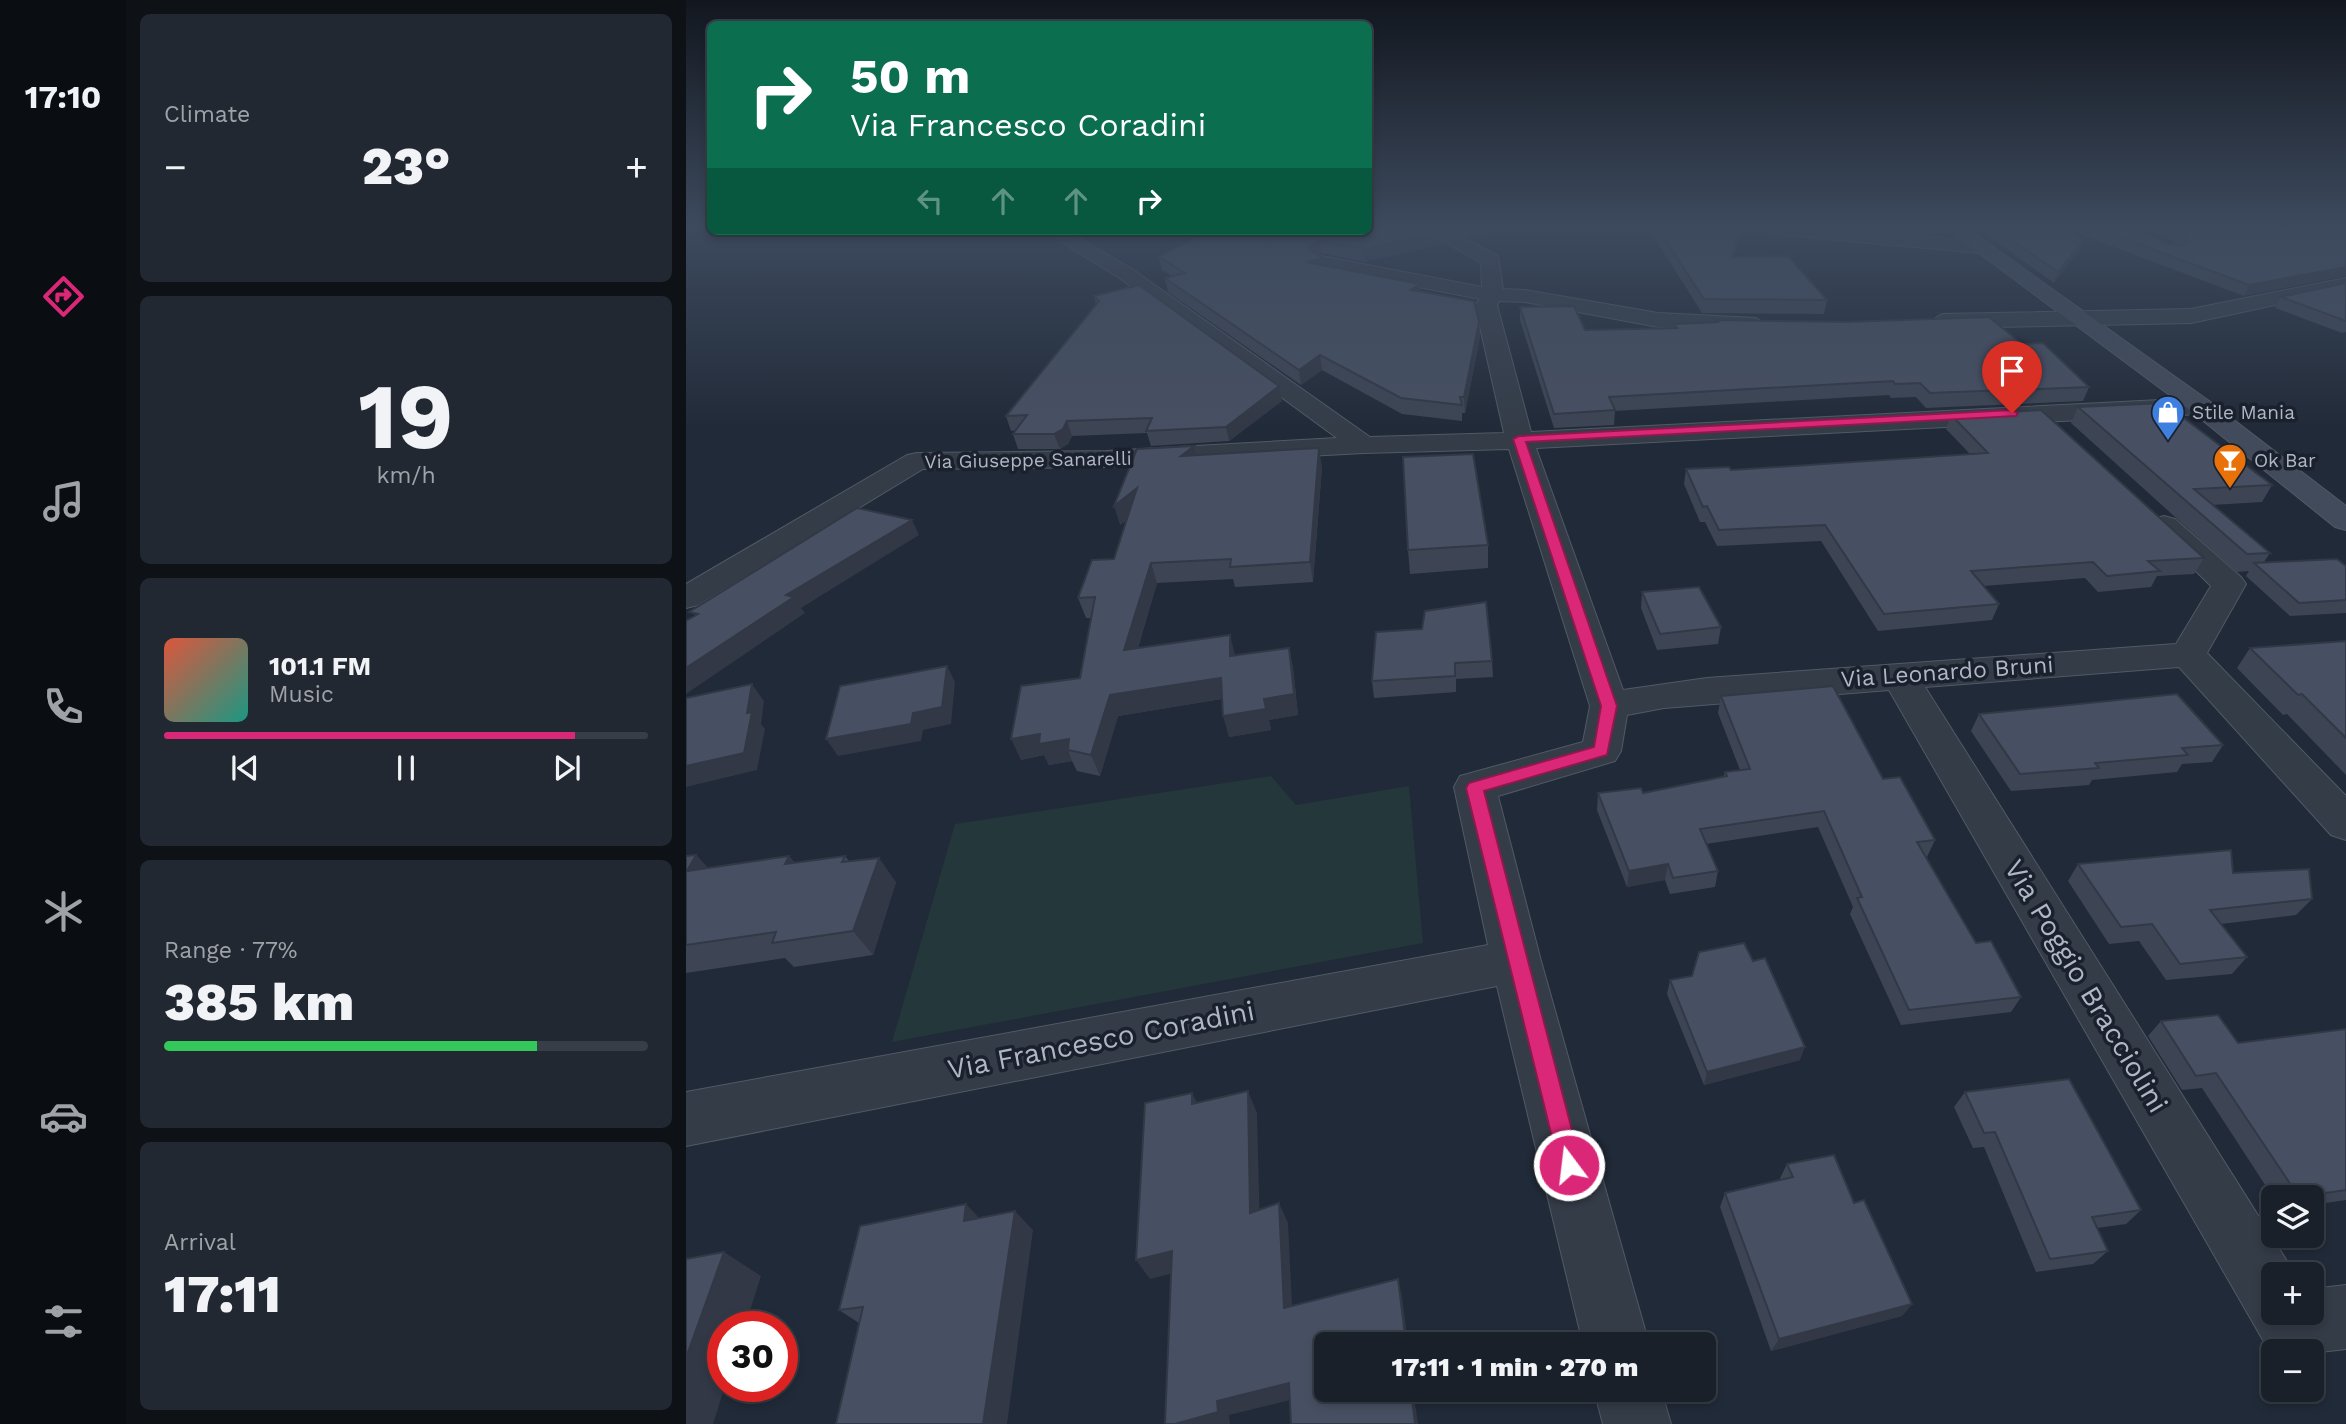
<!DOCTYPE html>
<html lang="en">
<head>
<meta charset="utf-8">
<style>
	body { margin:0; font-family:"Work Sans",sans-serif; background:#222832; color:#f1f3f6; height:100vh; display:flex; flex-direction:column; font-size:26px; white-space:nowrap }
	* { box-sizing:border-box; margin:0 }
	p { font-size:23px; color:#9fa3a8 }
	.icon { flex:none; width:38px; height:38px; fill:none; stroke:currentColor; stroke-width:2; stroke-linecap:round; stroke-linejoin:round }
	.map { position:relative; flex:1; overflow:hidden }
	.panel { display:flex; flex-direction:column; gap:14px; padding:14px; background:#0e1217; width:560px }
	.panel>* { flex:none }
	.banner { position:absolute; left:21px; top:21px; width:665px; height:214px; border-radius:10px; box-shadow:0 4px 10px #0003,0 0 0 2px #373e47; background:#0b6e4f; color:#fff; overflow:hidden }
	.controls { position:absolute; left:1575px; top:1185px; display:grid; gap:14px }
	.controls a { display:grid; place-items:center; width:63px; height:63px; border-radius:10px; background:#19202a; box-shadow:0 4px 10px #0003,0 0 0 2px #373e47; font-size:35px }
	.speed { position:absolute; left:21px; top:1311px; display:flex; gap:14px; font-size:35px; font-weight:700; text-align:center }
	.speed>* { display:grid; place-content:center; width:91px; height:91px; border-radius:50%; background:#19202a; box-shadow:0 4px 10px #0003,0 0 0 2px #373e47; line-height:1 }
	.speed .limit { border:10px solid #d22; background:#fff; color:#111 }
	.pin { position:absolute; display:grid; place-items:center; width:60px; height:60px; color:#fff; margin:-72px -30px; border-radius:50% 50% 50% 0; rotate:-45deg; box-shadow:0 0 7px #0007 }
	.pin .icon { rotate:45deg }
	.me { position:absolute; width:77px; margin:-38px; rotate:345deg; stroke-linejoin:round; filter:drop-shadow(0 0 5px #0008) }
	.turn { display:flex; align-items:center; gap:24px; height:147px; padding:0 28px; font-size:32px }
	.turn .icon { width:91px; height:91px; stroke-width:2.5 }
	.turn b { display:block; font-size:49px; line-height:60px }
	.lanes { display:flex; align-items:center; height:66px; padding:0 28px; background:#0003; justify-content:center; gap:35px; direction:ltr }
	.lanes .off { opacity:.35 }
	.big { font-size:52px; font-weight:800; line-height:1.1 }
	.panel .tile { flex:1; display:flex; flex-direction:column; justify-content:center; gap:10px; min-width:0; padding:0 24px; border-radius:10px; background:#222832 }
	.panel .dial { align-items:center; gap:0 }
	.dial b { font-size:91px; line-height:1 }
	.song { display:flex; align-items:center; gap:21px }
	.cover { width:84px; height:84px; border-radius:10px; background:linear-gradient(135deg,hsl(10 70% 55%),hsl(170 70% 35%)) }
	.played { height:7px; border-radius:4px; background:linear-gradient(90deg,#db2777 85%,#373e47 85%) }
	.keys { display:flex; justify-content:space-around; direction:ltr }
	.heat { display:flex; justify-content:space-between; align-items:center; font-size:38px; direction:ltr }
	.charge { height:10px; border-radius:5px; background:linear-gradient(90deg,#34c759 77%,#373e47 0) }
	.trip { position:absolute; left:628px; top:1332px; width:402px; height:70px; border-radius:10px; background:#19202a; box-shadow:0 4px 10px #0003,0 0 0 2px #373e47; font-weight:800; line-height:70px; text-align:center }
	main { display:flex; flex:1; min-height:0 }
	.tab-bar { display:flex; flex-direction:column; width:126px; justify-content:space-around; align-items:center; background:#0a0d11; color:#9fa3a8 }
	.tab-bar .icon { width:49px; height:49px }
	.tab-bar .active { color:#db2777 }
	.tab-bar b { font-size:32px; color:#f1f3f6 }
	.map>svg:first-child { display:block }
	.green { fill:#24373a }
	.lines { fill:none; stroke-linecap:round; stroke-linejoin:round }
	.street-casing { stroke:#525966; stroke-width:2 }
	.secondary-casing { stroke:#525966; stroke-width:2 }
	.street { fill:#343c48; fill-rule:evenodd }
	.secondary { fill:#424b5b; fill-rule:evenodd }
	.wall { fill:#3d4554 }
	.shaded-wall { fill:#323845 }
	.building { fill:#475062; stroke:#323845; stroke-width:2 }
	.route { fill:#db2777; stroke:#8e194d; stroke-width:2 }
	.labels { text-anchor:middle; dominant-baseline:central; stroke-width:7; stroke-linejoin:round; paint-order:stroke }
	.far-poi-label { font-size:19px; fill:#afb6c5; stroke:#1a212d; text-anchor:start }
	.far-street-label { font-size:19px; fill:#afb6c5; stroke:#1a212d }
	.street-label { font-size:23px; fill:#afb6c5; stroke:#1a212d }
	.near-street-label { font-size:28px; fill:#afb6c5; stroke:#1a212d }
</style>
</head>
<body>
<main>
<nav class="tab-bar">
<b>17:10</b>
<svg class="icon active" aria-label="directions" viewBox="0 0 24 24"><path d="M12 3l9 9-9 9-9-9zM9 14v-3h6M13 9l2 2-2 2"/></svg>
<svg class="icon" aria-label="music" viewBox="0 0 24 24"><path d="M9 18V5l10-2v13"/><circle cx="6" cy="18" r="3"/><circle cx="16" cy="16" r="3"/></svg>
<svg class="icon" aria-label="phone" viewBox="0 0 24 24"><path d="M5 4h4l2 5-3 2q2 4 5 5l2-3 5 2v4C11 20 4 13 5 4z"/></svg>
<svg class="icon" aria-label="climate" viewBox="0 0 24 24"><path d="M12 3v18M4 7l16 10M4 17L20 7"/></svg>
<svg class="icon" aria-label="car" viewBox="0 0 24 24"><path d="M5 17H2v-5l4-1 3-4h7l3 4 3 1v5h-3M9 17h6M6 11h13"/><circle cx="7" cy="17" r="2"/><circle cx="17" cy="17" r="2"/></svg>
<svg class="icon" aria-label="filters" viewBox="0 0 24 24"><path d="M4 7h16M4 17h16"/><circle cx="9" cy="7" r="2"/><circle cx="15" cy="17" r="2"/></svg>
</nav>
<section class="panel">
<div class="tile"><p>Climate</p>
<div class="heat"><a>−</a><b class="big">23°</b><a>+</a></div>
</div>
<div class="tile dial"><b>19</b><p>km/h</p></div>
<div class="tile">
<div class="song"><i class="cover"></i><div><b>101.1 FM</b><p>Music</p></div></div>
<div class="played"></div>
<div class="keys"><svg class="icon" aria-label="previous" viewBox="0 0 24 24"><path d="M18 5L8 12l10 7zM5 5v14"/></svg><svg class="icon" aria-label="pause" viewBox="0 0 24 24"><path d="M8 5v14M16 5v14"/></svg><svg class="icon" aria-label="next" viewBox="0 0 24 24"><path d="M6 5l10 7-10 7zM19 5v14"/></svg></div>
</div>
<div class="tile"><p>Range · 77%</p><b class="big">385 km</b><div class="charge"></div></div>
<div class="tile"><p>Arrival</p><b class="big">17:11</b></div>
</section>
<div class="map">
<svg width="1660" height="1424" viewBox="0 0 1660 1424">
	<rect width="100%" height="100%" fill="#212a38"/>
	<path class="green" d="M585,776l25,29 113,-19 14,157 -531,99 63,-218z"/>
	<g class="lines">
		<defs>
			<g id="street">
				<path d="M737,229h23l52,27 5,33 22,1 133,23 98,5 11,7 -11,7 -98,-5 -133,-25 -26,-1 -2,4 34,127 669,-34 9,3 4,5 -4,5 -9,3 -664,34 87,242 84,-12 469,-34 35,-58 -62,-61 4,-6 11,-3 11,3 66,58 5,7 -39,69 139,143v44l-15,-5 -152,-168 -254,20 370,587h-22v38h39v-23l34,-4v64c-26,3 -54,8 -79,-2l-378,-657 -225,18 -37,7 -6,36 -6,10 -117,35 43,165 108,383h-66l-86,-358 -811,160v-54l802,-147 -34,-158 6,-11 123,-34 7,-36 -81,-257 -145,4 -258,14 -183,2 -225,136 -12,3v-24l221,-129 10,-2 189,-2 231,-13 -219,-161 -58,-36 -2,-4 2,-4 7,-2 65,38 238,168 134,-4 -29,-128 5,-6 -159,-31 -10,-6 10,-6 161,31 -1,-24z"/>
				<path d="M1077,229h75l141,12 9,6 -9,6 -207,-19z"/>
				<path d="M1660,278v12l-155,33 -249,5 -11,-7 11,-7 249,-5z"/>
				<path d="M908,1390h67l10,34h-68z"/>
			</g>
			<path id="secondary" d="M1261,229h21l241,172 137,105v24l-11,-3 -144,-116z"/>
		</defs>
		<use href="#street" class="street-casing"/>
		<use href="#secondary" class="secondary-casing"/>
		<use href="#street" class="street"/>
		<use href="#secondary" class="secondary"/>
	</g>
	<g class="wall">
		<path d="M766,229h54l-37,9z"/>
		<path d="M963,229h93l-8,28 93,43 -3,14 -122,-1z"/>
		<path d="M1293,229h158l32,16h12l-31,-16h196l-102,67 -167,-63 -2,2 8,5 -4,10 -25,33z"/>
		<path d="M523,231l234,13 -78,18 -44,-9 -3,2 5,3 1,7 96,26 59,31 1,15 -15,76h-3v8l-60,-7 -80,-44 -21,15 -133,-93 -3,-14 7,-2 -10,-6 -3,-13z"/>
		<path d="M1660,283v49l-4,1 -67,-25 6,-11z"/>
		<path d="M408,296l188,105 -53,40 -78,5 -4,-13 -75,3 -4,8 -8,5h-42l-5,-15 3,-4 -5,1 -5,-15 90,-111z"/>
		<path d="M834,307l65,23 89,-2v-4l42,-2v-2l306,24 67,43 -6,14 -157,7 -10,-11 -25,1 -2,-3 -274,16 -1,14 -60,3 -34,-108z"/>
		<path d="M1392,407l194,78 -10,17 -50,3 58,48 -6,9 82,4v47l-56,3 -44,-40 3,-5 -13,1 -165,-149z"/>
		<path d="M1265,415l253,143 -10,16 -37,2 -6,11 -53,5 -13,-14 -101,8 15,18 -7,16 -114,11 -57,-90 -104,5 -12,-24h-5l-16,-38 2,-15 45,1 239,-16 -24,-25z"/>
		<path d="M508,446l3,9 125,12 -9,115 -78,5 -2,-8 -76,4 -19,65 97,8 54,-8 4,20 5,47 -29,5 2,10 -42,7 -7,-38 -104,17 -18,60 -23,-5 -5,-10 -23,4 -5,-10 -23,5 59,-82 11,-60h-5l-8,-20 36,-39 13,-39 -7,5z"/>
		<path d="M802,545v23l-78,6 -2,-24z"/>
		<path d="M956,592l79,35 -3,17 -61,6 -16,-42z"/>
		<path d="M736,629l70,32 1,16 -37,2v13l-82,6 -2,-17z"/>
		<path d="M1660,641v134l-59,-61 -4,1 -46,-47 13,-20z"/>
		<path d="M1035,696l162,83 52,61 -8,17h-1l50,86 45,54 -10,15 -110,13 -51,-111 3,-7 -35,-80 -112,17 12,27 -3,16 -45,7 -5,-14 -38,7 -30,-77 1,-17h45l80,-16 2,-5 15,-2 -22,-57z"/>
		<path d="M1293,714l244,31 -11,17 -30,2 -5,8 -85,8 -3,5 -78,6 -40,-60z"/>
		<path d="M10,855l12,13 81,-12 6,7 50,-7 4,5 47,21 -23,73 -79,12 -9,-9 -99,15v-117z"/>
		<path d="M1392,864l155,9 79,26 -16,16 -75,9 26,33 -15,17 -66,6 -27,-39 -30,3 -41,-63z"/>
		<path d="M984,980l130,80 -96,25 -37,-91z"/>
		<path d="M1475,1021l77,22 108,-14v171l-34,5v-8h-39l-71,-109 -20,2 -34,-54z"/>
		<path d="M1279,1092l176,118 -15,14 -29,4 11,23 -15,13 -57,8 -52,-125 -11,1 -19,-41z"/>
		<path d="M1101,1164l67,39 58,101 -10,12 -131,35 -51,-144 5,-14 56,-13 -1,-2z"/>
		<path d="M294,1218l53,12 -174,93 -20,-13z"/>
	</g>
	<g class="shaded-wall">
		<path d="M783,229h37l-37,9z"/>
		<path d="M1054,229h2l-12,41 2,-13z"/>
		<path d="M757,231v13l-78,18 -1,-13z"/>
		<path d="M634,240l1,13 -12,8 -2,-13z"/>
		<path d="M1397,240l-4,10 -25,33 4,-11z"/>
		<path d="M637,258l2,13 -19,-9z"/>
		<path d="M1660,267v9l-102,20 5,-11z"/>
		<path d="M734,284l1,13 -10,-7z"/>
		<path d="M793,322l1,15 -15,76 -1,-16z"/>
		<path d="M634,355l2,15 -21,15 -2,-15z"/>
		<path d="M593,386l3,15 -53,40 -3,-14z"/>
		<path d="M381,421l5,15 -4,8 -8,5 -6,-15z"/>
		<path d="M508,446l5,19 -18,-9z"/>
		<path d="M633,448l3,19 -9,115 -3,-20z"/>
		<path d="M451,488l6,20 -23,17 -6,-19z"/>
		<path d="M226,520l7,15 -118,73 4,5 -119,81v-26l100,-73z"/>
		<path d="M465,563l6,20 -26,87 -7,-20z"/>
		<path d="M544,635l5,20 -5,1z"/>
		<path d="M603,648l4,20 5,47 -29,5 2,10 -42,7 -6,-21 41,-17z"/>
		<path d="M261,666l8,16 -4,42 -28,6 -2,11 -83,15 -12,-17 87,-26z"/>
		<path d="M535,678l6,20 -109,18 -18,60 -9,-21 19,-60z"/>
		<path d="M66,684l12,17 -3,23 4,5 -8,41 -71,17v-21l61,-53z"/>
		<path d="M354,734l29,5 -1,11 4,11 -23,4 -5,-10 -23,5 -10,-21z"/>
		<path d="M10,855l22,24 -31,-8z"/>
		<path d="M103,856l20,25 -24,-17z"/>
		<path d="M193,858l17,24 -23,73 -20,-24z"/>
		<path d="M982,864l-3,16 -38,7 2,-16z"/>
		<path d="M1119,1047l-5,13 -96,25 3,-13z"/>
		<path d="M562,1091l9,22 3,119 -10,-19z"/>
		<path d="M506,1093l11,22 -11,-11z"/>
		<path d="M593,1203l9,20 5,102 -9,-17z"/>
		<path d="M280,1204l19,20 -21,-3z"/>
		<path d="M329,1211l18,19 -26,194h-24z"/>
		<path d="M486,1251l13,19 -35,9 -14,-19z"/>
		<path d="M38,1252l37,24 -16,50h-22v60h2l-12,38h-27v-66z"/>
		<path d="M712,1279l4,18 6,47h-2z"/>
		<path d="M1226,1304l-10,12 -131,35 8,-12z"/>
		<path d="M603,1383l9,15 -69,17 1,9h-55l42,-23z"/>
		<path d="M725,1390h2l5,34h-3z"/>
	</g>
	<g class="building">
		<path d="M682,229h71l4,2 -79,18 -44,-9 -13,8 16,10 -17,4 114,22 -9,6 63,11 5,21 -15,75h-4l2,8 -61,-7 -81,-43 -21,15 -134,-92 20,-5 -26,-16 50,-26h159z"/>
		<path d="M972,229h82l-8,28 56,-1 39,44 -123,-1z"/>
		<path d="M1310,229h81l-3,5 9,6 -25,32z"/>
		<path d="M1412,229h39l32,16h16l3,-8 -15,-8h173v38l-97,18z"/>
		<path d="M1660,283v38l-65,-24z"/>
		<path d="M453,285l140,101 -53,41 -80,4 6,-13 -85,3 -4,8 -9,5h-41l14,-19 -21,1 93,-115 -5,-5z"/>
		<path d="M888,306l11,24 92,-2 -3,-4 44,-2 -2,-2 130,2 143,-5 33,27 21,-1 46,44 -159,6 -10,-10 -25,1 -2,-3 -284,16 6,13 -61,4 -34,-107z"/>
		<path d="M1478,403l108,82 -78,4 76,64 -23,1 -169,-147z"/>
		<path d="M1355,410l163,148 -56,3 12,10 -53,5 -14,-14 -122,9 28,33 -115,10 -59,-89 -106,5 -12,-24 -4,1 -17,-38 43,-2 2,3 257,-17 -37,-38z"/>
		<path d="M508,446l-13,10 138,-8 -9,114 -80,5 1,-8 -80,4 -27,87 106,-15v21l59,-8 5,46 -30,5 2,10 -43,7 -2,-38 -111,17 -19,60 -23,-5 1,-11 -30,5 1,-10 -29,5 10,-53 59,-8 15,-81 -17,1 14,-38 22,-1 23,-71 -23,18 23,-57z"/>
		<path d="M787,454l15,91 -80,5 -5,-93z"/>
		<path d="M171,508l55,12 -126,75 8,2 -108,71v-47l12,-7 -9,-2z"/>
		<path d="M1651,559l9,7v34l-47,3 -45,-40z"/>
		<path d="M1013,587l22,40 -61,7 -18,-42z"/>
		<path d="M800,602l6,59 -37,2v13l-83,5 4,-49 46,-3 3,-18z"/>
		<path d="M1660,641v97l-44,-44 -4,1 -48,-47z"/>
		<path d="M261,666l-5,41 -29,6 -2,11 -85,15 14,-53z"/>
		<path d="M66,684l-5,29 5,-1 -8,41 -58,13v-68z"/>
		<path d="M1147,686l50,93 17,-2 35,63 -18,2 59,101 15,-2 30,56 -112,13 -52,-112 5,-1 -38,-86 -124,18 18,42 -45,7 -5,-14 -39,7 -31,-78 43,-5 2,5 84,-17 -2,-4 25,-3 -29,-73z"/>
		<path d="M1491,694l46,51 -41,3 6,7 -93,8 4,5 -79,6 -41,-60z"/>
		<path d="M1545,850l2,23 76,-4 3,30 -102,11 37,47 -67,7 -28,-40 -31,3 -43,-63z"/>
		<path d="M10,855l-9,16 102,-15 -4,8 60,-8 -3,6 37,-4 -26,73 -81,12 4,-11 -90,13v-89z"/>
		<path d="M1058,943l9,18 12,-3 40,89 -98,25 -37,-92 22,-4 7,-24z"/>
		<path d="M1532,1015l20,28 108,-14v161l-47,7 -83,-124 -20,3 -35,-55z"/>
		<path d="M1383,1079l72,131 -49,7 16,34 -58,8 -55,-127 -11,1 -19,-41z"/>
		<path d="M562,1091l2,122 29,-10 5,105 114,-29 8,65h-80v46h85l4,34h-124l-2,-41 -72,18 1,11 -43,12h-10l7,-173 -36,9 9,-157 47,-10v11z"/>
		<path d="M1148,1155l20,48 10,-3 48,104 -133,35 -54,-146 68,-16 -6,-13z"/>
		<path d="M280,1204l-2,17 51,-10 -32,213h-147l27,-117 -24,3 21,-84z"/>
		<path d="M38,1252l-38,106v-99z"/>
	</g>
	<linearGradient id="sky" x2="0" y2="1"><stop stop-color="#12171f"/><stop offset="0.53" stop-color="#3d4a5e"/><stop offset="1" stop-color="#3d4a5e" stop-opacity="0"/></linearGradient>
	<rect width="1660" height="429" fill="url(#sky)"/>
	<path class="route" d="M1326,410l6,3 -2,3 -490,26 91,264 -10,49 -123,36 97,374 -3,9 -9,3 -8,-3 -95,-386 3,-5 125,-36 7,-41 -88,-267 6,-3z"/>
	<defs>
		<symbol id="shop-pin" viewBox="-11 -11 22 30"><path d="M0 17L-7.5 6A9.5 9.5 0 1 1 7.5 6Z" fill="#3f7fe0" stroke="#1a212d"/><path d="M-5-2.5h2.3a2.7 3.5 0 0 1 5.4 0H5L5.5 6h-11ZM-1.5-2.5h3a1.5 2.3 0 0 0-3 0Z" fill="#fff"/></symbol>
		<symbol id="bar-pin" viewBox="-11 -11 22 30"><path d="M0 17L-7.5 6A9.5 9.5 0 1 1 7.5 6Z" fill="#e8710a" stroke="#1a212d"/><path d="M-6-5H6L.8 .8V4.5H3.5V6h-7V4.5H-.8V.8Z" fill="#fff"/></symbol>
	</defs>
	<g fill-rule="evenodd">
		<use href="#shop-pin" x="1463" y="393" width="38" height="52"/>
		<use href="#bar-pin" x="1525" y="441" width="38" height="52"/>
	</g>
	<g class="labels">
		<g class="far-poi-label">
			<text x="1506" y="412">Stile Mania</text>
			<text x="1568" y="460">Ok Bar</text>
		</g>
		<g class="far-street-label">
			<text transform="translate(342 460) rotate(-1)">Via Giuseppe Sanarelli</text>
		</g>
		<g class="street-label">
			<text transform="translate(1261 672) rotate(-4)">Via Leonardo Bruni</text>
		</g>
		<g class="near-street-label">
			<text transform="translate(1400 986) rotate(59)">Via Poggio Bracciolini</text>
			<text transform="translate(415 1040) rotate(-11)">Via Francesco Coradini</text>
		</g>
	</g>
</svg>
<div class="controls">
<a><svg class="icon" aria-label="layers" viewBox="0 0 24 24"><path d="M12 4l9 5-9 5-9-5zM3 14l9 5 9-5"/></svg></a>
<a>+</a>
<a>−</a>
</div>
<div class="speed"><div class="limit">30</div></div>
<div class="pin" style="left:1326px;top:413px;background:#d93025"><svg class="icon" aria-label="arrive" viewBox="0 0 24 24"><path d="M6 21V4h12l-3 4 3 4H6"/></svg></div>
<svg class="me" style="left:883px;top:1165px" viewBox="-20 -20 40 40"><circle r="17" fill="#db2777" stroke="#fff" stroke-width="3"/><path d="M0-11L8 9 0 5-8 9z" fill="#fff"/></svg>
<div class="trip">17:11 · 1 min · 270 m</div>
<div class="banner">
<div class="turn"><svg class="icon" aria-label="right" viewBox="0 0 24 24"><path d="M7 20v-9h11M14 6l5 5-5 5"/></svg><div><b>50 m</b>Via Francesco Coradini</div></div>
<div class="lanes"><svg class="icon off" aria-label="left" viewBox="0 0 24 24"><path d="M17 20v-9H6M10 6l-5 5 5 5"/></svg><svg class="icon off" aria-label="ahead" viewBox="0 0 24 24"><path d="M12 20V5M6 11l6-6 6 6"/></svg><svg class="icon off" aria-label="ahead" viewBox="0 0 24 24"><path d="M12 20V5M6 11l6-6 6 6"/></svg><svg class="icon" aria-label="right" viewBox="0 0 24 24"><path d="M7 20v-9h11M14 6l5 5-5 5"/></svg></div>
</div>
</div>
</main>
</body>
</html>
